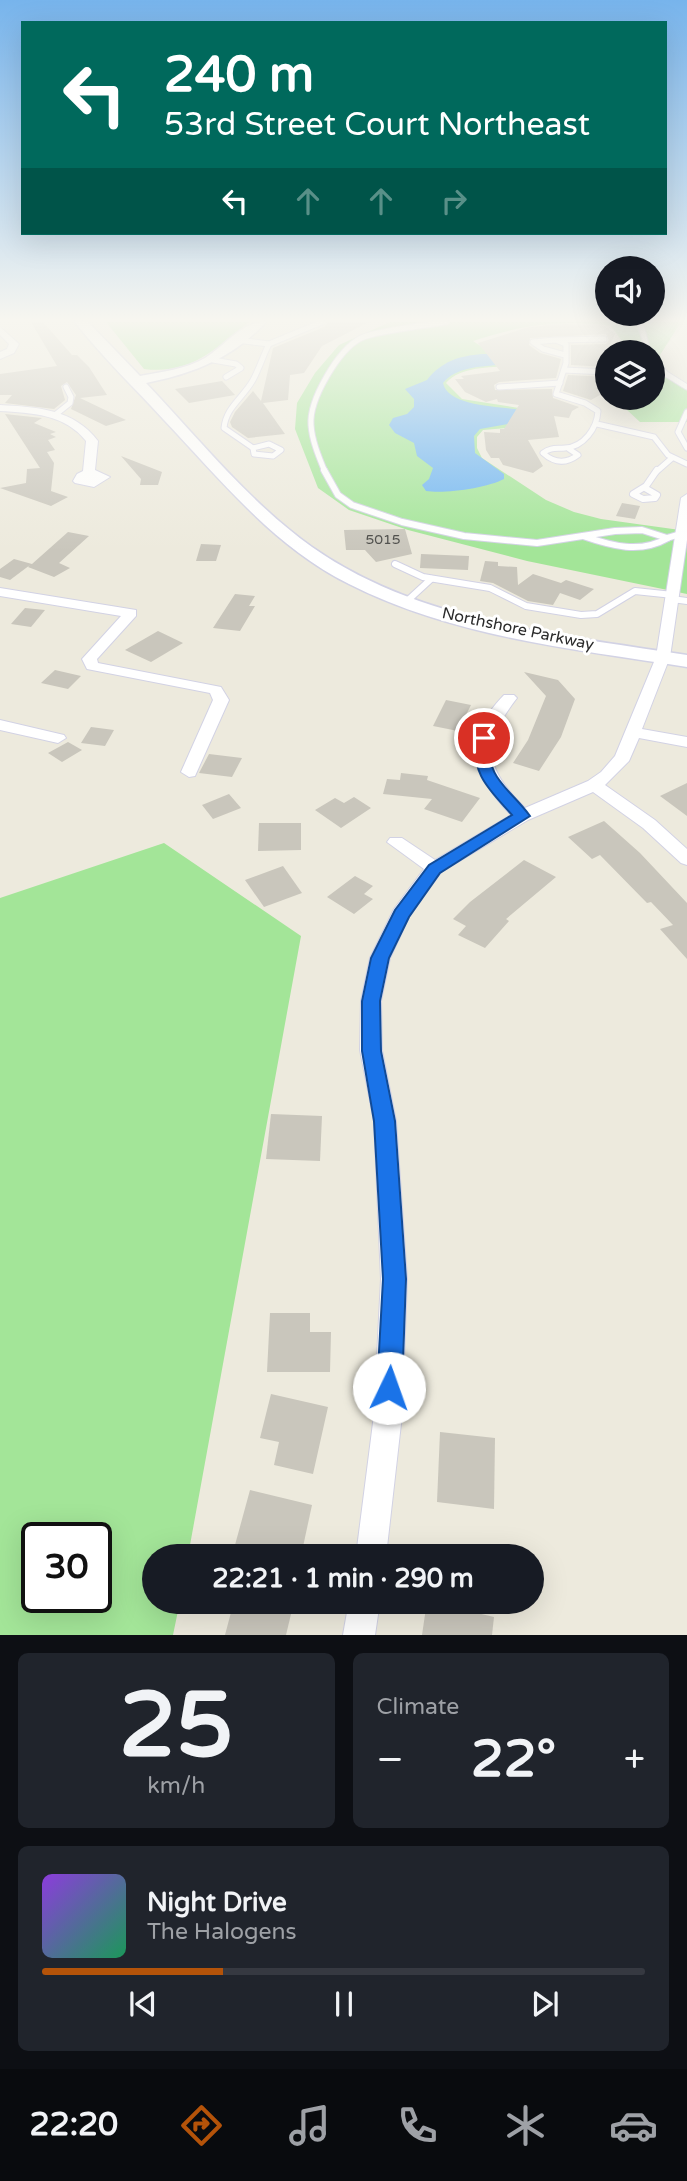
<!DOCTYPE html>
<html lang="en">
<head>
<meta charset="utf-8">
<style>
	body { margin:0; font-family:"Varela Round",sans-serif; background:#20242c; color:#f1f3f6; height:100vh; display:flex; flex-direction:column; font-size:26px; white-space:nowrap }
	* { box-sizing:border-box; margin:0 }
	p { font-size:23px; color:#9ea1a6 }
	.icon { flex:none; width:38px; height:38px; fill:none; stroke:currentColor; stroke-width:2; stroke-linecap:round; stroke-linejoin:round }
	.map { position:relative; height:1635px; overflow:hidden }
	.details { display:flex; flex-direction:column; gap:18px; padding:18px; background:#0d0f14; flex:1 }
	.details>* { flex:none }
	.banner { position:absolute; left:21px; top:21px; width:646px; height:214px; border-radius:0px; box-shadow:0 7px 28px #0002; background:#00695c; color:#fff; overflow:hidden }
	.controls { position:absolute; left:595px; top:256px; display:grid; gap:14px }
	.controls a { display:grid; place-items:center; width:70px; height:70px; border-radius:50%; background:#171b24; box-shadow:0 7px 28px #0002; font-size:35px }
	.speed { position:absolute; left:21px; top:1522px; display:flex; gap:14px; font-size:35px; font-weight:700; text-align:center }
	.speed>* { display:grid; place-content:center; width:91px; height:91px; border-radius:50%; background:#171b24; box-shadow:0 7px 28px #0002; line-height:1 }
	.speed .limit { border:4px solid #111; border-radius:10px; background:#fff; color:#111 }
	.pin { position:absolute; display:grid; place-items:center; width:60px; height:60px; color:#fff; margin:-30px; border:4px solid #fff; border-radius:50%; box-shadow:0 2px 7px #0007 }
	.me { position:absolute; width:77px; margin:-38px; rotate:3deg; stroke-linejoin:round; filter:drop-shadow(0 0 5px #0008) }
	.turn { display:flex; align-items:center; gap:24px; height:147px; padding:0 28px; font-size:32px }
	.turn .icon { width:91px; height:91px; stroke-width:2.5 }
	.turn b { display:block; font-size:49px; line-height:60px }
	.lanes { display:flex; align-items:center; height:66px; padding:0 28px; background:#0003; justify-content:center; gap:35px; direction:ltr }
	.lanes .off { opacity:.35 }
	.big { font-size:52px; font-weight:700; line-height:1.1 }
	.details .tile { flex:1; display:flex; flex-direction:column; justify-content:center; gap:10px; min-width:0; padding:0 24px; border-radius:10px; background:#20242c }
	.details .dial { align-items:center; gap:0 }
	.dial b { font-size:91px; line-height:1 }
	.song { display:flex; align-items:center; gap:21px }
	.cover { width:84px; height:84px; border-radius:10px; background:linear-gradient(135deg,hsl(270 70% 55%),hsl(150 70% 35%)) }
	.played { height:7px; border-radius:4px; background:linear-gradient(90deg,#b45309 30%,#363941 30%) }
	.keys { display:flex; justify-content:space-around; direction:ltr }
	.heat { display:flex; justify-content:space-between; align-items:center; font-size:38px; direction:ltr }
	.details .tiles { flex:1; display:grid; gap:18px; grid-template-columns:1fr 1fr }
	.tile:last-child { grid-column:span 2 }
	.trip { position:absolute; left:142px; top:1544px; width:402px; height:70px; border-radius:35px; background:#171b24; box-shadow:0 7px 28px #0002; font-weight:700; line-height:70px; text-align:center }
	.menu { display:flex; height:112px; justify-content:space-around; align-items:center; background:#090b0e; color:#9ea1a6 }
	.menu .icon { width:49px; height:49px }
	.menu .on { color:#b45309 }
	.menu b { font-size:32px; color:#f1f3f6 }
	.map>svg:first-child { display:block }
	.green { fill:#a3e598; fill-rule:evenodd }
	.water { fill:#6eb5f2 }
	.building { fill:#c9c6bc }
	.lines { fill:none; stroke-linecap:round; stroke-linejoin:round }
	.lane-far1-casing { stroke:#d2d2e4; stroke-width:7 }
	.lane-casing { stroke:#d2d2e4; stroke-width:8 }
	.street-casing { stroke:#d2d2e4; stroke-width:2 }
	.secondary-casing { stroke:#d2d2e4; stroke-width:3 }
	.lane-far1 { stroke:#fff; stroke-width:5 }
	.lane { stroke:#fff; stroke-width:6 }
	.street { fill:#fff; fill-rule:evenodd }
	.secondary { fill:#fff; fill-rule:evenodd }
	.route { fill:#1a73e8; stroke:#114b97; stroke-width:2 }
	.labels { text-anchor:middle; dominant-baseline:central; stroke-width:6; stroke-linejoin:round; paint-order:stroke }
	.number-label { font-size:14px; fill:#52524f }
	.far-street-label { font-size:16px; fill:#2b2b2b; stroke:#fff }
</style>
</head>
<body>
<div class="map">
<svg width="687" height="1635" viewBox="0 0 687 1635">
	<rect width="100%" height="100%" fill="#edeadd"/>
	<g class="green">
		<path d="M106,322h143c-33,27 -59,53 -105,47z"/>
		<path d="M390,322h291l-21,33 7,19 20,10v38h-47l-13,-12 -5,-13h31v-45h-32l1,-11 -11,-15c-50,-7 -89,-1 -138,15l38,25c-21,2 -50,0 -65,17l16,16 63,10 6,17 -48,4 -6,7v11l5,10 64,42 28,12 27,7 79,11 7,-32v96l-160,-33 -119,-31 -59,-20 -31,-22 -23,-59 2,-26 18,-30 24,-28z"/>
		<path d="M164,843l137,93 -113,620h-34v45h26l-7,34h-173v-737zM37,1538h59v60h-59z"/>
	</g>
	<path class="water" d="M482,354h15v11c-18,2 -41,2 -54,18 5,24 56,23 77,27l-12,14 -28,5 -6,7 1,17 29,21v5c-17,9 -59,15 -78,12l-4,-6 7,-6 4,-11 -16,-12 -3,-13 -19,-10 -6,-8 4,-7 14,-4 7,-7v-8l-9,-10 22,-9c14,-18 31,-24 55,-26z"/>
	<g class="building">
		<path d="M31,322h12l29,33h5l12,12 18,28 -27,3 46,22 -20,6 -35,-17 5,-14 -9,-13 -6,4 4,14 -11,9 -49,-6 7,-8h-12v-21l57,-8z"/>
		<path d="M329,322h40l-47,24 -18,27 -14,2 -2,25 -25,3 22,31 -37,4 -16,-11 -2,-5 5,-10 18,-21 8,10 12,-53 51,-21z"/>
		<path d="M566,324l39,2 10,8 -8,17v16l-36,-2v-20l35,-1 3,-4 -3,-6 -76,4 -1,7 11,8 21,6 -5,19 -57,4 -5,3 1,5 57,-1 1,9 26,9 -7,4 -3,7 -15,-2 5,21 -31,3 15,26 -10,7 -30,-8 -4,-7h-8l-5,-8 -2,-18 16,1v-4h4l15,-24 -21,-3 -1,-3 -11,3 -21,-10 -10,-13h9l-3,-3 39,-5 -22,-28 51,-16z"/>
		<path d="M568,375l39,2v14l-16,9 -28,-9z"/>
		<path d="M222,381l13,14 -46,8 -14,-14z"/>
		<path d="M5,414l37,4 -8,5 22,9 -6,2 6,3 -8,3 7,10 -8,2 7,11 -3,28 17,6 -17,9 -51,-18 26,-5 1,-14 13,-1z"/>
		<path d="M121,456l41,16 -4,13h-18l1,-6z"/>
		<path d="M622,503l18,3 -5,13 -19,-3z"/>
		<path d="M405,529l7,25 -36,8 -11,-12h-19l-2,-20z"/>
		<path d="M68,532l21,4 -30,27 11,5 -16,9 -26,-10 2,-2 -20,15 -10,-3v-8l14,-10 18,5z"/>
		<path d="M201,544l20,1 -5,16h-20z"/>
		<path d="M421,554l48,2 -1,14 -48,-2z"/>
		<path d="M485,561l13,1v4l19,1 1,18 15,-11 28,9 5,-3 28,9 -14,11 -20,-7 -7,12 -25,-4 -35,-18 -13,-2z"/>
		<path d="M235,594l20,2 -6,10h6l-15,25 -27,-3z"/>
		<path d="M25,608l20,2 -14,17 -20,-3z"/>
		<path d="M158,631l25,12 -32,19 -26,-12z"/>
		<path d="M55,670l26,6 -13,13 -27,-6z"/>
		<path d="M524,672l34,8 17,19 -14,38 -22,34 -26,-8 15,-23 18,-44z"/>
		<path d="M446,700l25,5 -13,26 -25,-5z"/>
		<path d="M91,727l23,3 -9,16 -24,-3z"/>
		<path d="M68,742l14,8 -20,12 -14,-9z"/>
		<path d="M209,754l33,4 -10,19 -33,-4z"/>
		<path d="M401,773l27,3 -1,4 53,18 -18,24 -38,-13 8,-10 -49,-5 4,-15 13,1z"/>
		<path d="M687,783v33l-27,-20z"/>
		<path d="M229,794l12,14 -28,11 -11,-14z"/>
		<path d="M354,797l17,11 -30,20 -26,-18 20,-12 9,5z"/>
		<path d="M604,821l36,32 47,50v56l-27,-30 13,-4 -22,-23 -4,1 -47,-48 -8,4 -24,-22z"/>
		<path d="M259,823h42v27l-43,1z"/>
		<path d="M524,860l32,17 -50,42 3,2 -24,27 -27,-13 8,-9 -13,-7 17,-17z"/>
		<path d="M283,866l19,27 -38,14 -19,-27z"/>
		<path d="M355,876l18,10 -9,8 9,5 -19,15 -27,-17z"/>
		<path d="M271,1114l51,2 -2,45 -54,-2z"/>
		<path d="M270,1313h40v19h21l-1,40h-63z"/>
		<path d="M271,1394l57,13 -15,67 -39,-9 5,-23 -19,-4z"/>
		<path d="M440,1432l55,6 -1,71 -57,-7z"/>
		<path d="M250,1490l62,15 -11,51h-69z"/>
		<path d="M234,1601h28l30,9 -6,25h-61z"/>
		<path d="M427,1601l67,16 -2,18h-70z"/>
	</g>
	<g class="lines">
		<defs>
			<g id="lane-far1">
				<path d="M640,322l8,30"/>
				<path d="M237,340l32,4 53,-22"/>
				<path d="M557,340l47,-1"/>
				<path d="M565,355l-22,-6 -10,-7 22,-2 11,4v19l-10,31 29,9 13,8c-1,17 -14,36 -33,37 -9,1 -14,-1 -22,5 11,10 23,11 35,2l-9,-6"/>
				<path d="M213,360l23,4 5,4 -15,9"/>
				<path d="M653,360l13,14 21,13"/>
				<path d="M564,370l43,2"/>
				<path d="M499,387l61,-4"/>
				<path d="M687,412l-9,20 9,16"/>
				<path d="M55,415l15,-12 1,-6 -5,-10"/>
				<path d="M597,424l57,13 14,18 19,9"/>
				<path d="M269,444l12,6 -8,6 -19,-2 -1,-6z"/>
				<path d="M253,448l-29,-20c2,-21 19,-30 29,-48 6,-11 10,-24 16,-36"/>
				<path d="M325,472c-6,-15 -13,-31 -14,-47 -2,-25 27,-75 50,-87 14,-7 66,-13 85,-16"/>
				<path d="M656,472l16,-14"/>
			</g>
			<g id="lane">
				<path d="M324,470l14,25 14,10 50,17 62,14 73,7 78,-12 27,-1 25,8 20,-6"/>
				<path d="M645,488l12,7 -2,3 -12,1 -10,-5 13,-8 11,-16"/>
				<path d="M583,536c29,10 57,18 85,2"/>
				<path d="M395,564l28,13 67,11 36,18 55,9 16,-1 38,-23 38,4"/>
				<path d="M672,599l15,2"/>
				<path d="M406,602l25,-23"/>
			</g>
			<g id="street">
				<path d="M0,327l19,17 -5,9 -14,6v-7l7,-3 2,-5 -9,-9z"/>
				<path d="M0,405c37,2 74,4 98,36l-3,29 15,7 -16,10 -19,-4 -2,-2 4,-7 6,-3 3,-30c-21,-27 -54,-28 -86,-30z"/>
				<path d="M687,494v46l-17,117 -28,72 45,8v10l-48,-9 -10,23 -24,24 50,35 32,29v16l-6,-2 -38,-35 -50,-36 -65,28 -87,52 -32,45 -19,41 -9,43 1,49 14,71 11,158 -5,136 -16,141h-30l18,-141 7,-136 -7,-158 -14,-71 1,-49 9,-43 24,-49 30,-40 -37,-27 3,-4h12l33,22 76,-45c-40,-42 -51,-74 -7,-120h10l3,3c-36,47 -33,69 8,110l63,-27 13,-9 14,-16 41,-99 25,-159z"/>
				<path d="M0,588l136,22v6l-39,43 1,4 123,24 8,13 -34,76 -6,1 -8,-5 32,-72 -3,-7 -123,-24 -5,-10 39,-43 -121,-20z"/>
				<path d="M0,720l64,15 2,3 -8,5 -58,-13z"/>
				<path d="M349,1601h31l-5,34h-32z"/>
			</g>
			<path id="secondary" d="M75,322h13l52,54c21,-4 46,-7 65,-18 21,-13 36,-36 61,-36 -33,36 -73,52 -120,61 53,56 104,120 166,164 108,76 249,88 375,108v12c-113,-18 -234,-30 -338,-83 -76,-38 -128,-104 -185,-164 -29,-32 -62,-63 -89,-98z"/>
		</defs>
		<use href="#lane-far1" class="lane-far1-casing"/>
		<use href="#lane" class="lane-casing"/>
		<use href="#street" class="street-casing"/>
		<use href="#secondary" class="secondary-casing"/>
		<use href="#lane-far1" class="lane-far1"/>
		<use href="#lane" class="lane"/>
		<use href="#street" class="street"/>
		<use href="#secondary" class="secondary"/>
	</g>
	<linearGradient id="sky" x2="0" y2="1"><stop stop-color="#77b4ec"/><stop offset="0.58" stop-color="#f7f6f0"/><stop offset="1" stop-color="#f7f6f0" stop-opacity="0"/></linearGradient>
	<rect width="687" height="551" fill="url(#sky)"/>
	<path class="route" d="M484,734l7,4c-7,41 18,49 39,78l-90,57 -31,44 -20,41 -9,43 1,50 14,70 11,158 -4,109 -4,9 -9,3 -9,-3 -3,-9 6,-109 -9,-158 -12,-70v-50l9,-43 24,-48 34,-45 83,-50c-22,-25 -42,-41 -35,-77z"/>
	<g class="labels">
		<g class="number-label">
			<text x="383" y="539">5015</text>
		</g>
		<g class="far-street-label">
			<text transform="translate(518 629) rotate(12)">Northshore Parkway</text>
		</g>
	</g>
</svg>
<div class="controls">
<a><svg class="icon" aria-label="sound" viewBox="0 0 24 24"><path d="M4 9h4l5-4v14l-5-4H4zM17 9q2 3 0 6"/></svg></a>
<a><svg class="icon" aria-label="layers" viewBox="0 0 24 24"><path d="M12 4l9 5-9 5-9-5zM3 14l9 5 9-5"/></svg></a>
</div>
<div class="speed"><div class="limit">30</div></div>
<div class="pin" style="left:484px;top:738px;background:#d93025"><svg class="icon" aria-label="arrive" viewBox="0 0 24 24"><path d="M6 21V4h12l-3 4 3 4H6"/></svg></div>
<svg class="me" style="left:389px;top:1388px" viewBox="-20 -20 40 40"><circle r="19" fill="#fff"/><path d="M0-13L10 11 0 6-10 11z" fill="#1a73e8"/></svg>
<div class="trip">22:21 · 1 min · 290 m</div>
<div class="banner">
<div class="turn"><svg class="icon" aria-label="left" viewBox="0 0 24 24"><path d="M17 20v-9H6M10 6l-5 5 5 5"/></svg><div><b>240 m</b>53rd Street Court Northeast</div></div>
<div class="lanes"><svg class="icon" aria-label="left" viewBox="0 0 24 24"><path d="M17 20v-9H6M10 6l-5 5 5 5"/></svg><svg class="icon off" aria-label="ahead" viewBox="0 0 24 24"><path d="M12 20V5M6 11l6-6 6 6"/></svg><svg class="icon off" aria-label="ahead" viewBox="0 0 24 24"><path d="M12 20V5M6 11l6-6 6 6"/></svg><svg class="icon off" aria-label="right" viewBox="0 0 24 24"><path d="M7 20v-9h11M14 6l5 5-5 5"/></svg></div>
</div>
</div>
<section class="details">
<div class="tiles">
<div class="tile dial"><b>25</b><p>km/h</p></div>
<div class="tile"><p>Climate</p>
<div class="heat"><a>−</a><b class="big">22°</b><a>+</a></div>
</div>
<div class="tile">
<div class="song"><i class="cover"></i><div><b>Night Drive</b><p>The Halogens</p></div></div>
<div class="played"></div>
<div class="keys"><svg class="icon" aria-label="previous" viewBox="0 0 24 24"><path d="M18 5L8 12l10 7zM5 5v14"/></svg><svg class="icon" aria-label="pause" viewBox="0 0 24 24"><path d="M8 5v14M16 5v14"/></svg><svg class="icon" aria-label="next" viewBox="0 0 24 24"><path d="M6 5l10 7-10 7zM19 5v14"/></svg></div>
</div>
</div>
</section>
<nav class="menu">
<b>22:20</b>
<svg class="icon on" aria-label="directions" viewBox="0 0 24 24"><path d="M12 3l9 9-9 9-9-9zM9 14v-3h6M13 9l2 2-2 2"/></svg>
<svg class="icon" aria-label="music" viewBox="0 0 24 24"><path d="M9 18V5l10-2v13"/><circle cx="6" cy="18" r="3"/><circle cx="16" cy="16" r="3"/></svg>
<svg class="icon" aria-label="phone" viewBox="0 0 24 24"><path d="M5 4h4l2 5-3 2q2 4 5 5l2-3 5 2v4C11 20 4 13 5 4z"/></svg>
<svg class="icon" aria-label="climate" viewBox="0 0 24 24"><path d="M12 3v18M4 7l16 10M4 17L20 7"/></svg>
<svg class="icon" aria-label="car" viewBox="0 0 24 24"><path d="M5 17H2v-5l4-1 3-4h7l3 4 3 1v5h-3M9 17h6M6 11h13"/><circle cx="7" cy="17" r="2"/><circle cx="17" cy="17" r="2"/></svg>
</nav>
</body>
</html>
